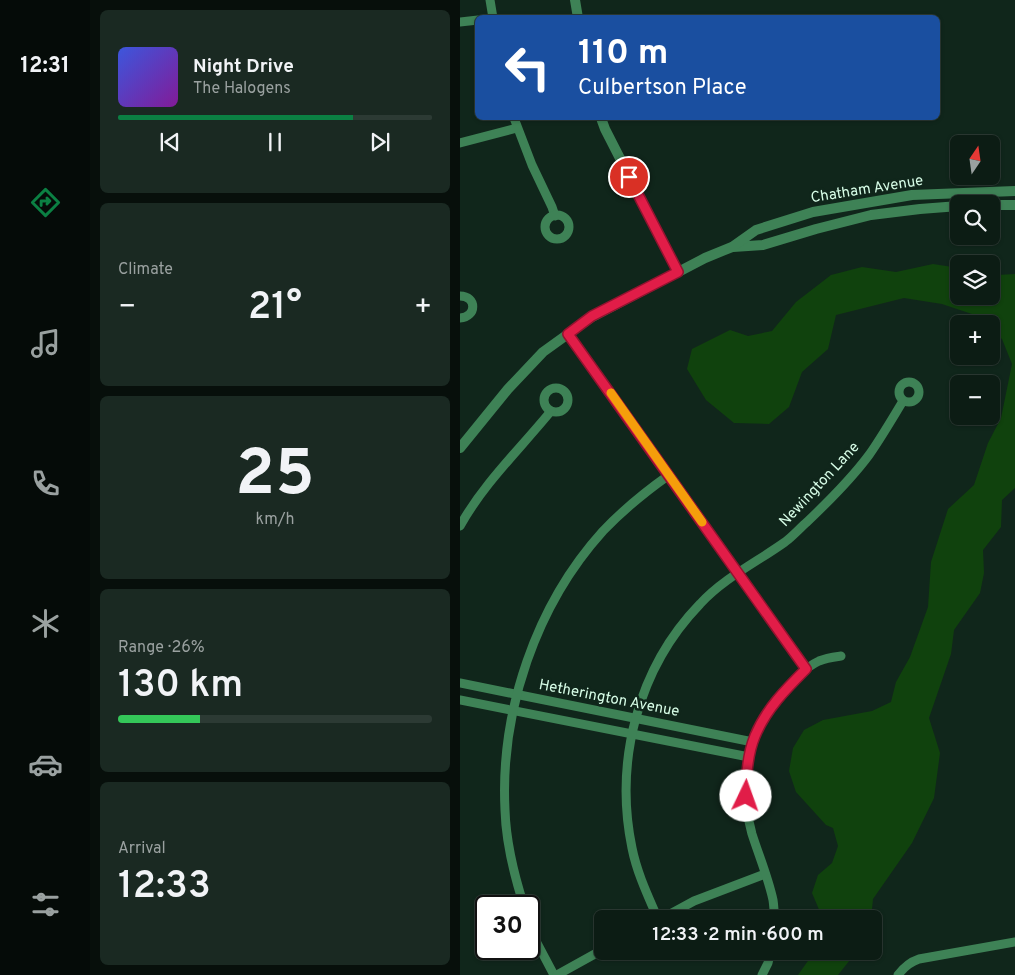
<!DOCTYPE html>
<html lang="en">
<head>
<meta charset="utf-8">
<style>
	body { margin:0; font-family:Overpass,sans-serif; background:#1a2922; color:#f1f3f6; height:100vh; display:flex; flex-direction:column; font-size:19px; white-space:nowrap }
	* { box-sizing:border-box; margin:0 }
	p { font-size:16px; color:#9aa1a0 }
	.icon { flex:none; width:28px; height:28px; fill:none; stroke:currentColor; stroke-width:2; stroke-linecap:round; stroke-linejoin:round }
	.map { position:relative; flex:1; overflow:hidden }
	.drawer { display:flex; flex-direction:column; gap:10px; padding:10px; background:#070f0b; width:370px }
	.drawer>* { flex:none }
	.top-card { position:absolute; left:15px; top:15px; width:465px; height:105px; border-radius:8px; box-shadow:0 1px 4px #0004,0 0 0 1px #2c3a34; background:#1a4fa0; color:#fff; overflow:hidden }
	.needle { width:32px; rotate:13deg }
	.tools { position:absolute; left:490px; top:135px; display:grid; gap:10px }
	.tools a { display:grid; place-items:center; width:50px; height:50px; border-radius:8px; background:#0c1c14; box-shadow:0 1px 4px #0004,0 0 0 1px #2c3a34; font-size:25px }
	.speed { position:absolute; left:15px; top:895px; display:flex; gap:10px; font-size:25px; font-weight:700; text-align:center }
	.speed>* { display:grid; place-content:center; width:65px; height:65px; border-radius:50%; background:#0c1c14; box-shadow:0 1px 4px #0004,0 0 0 1px #2c3a34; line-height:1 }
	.speed .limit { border:2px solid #111; border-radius:8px; background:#fff; color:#111 }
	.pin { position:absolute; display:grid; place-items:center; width:42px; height:42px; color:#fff; margin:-21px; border:2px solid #fff; border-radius:50%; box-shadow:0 1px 5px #0007 }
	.me { position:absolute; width:55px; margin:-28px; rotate:3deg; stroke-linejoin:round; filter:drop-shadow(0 0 4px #0008) }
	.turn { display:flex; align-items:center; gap:18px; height:105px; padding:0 20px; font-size:22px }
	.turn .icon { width:65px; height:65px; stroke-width:2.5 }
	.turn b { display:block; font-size:35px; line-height:42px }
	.big { font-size:38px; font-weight:600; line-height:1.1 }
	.drawer .tile { flex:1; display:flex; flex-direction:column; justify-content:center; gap:8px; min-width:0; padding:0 18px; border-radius:8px; background:#1a2922 }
	.drawer .dial { align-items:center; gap:0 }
	.dial b { font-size:65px; line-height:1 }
	.song { display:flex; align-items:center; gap:15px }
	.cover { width:60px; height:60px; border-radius:8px; background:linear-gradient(135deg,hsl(230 70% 55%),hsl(290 70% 35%)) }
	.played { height:5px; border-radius:2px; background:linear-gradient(90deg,#0b8043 75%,#2c3a34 75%) }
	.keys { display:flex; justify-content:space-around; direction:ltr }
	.heat { display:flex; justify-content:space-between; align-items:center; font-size:28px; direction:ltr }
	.charge { height:8px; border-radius:4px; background:linear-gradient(90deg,#34c759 26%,#2c3a34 0) }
	.trip { position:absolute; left:134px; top:910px; width:288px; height:50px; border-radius:8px; background:#0c1c14; box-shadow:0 1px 4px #0004,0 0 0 1px #2c3a34; font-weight:600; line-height:50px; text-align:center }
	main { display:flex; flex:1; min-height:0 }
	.tabs { display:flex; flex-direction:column; width:90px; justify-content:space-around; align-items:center; background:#050b08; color:#9aa1a0 }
	.tabs .icon { width:35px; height:35px }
	.tabs .selected { color:#0b8043 }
	.tabs b { font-size:22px; color:#f1f3f6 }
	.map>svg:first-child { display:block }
	.water { fill:#10420d }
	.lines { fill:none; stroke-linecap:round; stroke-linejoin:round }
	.minor { stroke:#3e8256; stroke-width:9 }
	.tertiary { stroke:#3e8256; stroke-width:10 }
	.route-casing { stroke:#92132f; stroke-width:12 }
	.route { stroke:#e11d48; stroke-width:9 }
	.slow { stroke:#f59e0b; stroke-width:9 }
	.labels { text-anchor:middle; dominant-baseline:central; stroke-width:5; stroke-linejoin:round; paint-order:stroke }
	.street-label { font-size:15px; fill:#d7fde7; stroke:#10261b }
</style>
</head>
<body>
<main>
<nav class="tabs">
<b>12:31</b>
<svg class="icon selected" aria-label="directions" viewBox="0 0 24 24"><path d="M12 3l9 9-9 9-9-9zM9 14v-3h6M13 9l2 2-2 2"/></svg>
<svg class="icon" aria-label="music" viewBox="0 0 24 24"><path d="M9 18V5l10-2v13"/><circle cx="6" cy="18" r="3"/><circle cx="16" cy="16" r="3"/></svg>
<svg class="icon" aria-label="phone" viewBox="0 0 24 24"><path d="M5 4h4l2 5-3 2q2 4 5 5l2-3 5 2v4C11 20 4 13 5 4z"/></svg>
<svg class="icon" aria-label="climate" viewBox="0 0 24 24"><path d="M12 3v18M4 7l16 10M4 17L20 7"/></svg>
<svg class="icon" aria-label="car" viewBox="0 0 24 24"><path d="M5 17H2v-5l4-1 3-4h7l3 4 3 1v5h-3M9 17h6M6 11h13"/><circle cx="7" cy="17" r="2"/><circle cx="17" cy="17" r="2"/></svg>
<svg class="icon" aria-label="filters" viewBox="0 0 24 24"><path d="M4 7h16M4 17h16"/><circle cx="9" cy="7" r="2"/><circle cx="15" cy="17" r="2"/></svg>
</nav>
<section class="drawer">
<div class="tile">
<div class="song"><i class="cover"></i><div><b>Night Drive</b><p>The Halogens</p></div></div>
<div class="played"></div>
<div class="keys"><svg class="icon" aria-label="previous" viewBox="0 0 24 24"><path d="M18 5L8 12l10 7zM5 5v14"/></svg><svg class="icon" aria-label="pause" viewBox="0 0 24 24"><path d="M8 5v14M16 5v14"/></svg><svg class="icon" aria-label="next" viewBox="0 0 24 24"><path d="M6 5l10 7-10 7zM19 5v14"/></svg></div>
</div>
<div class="tile"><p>Climate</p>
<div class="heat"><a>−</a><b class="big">21°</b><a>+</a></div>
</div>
<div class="tile dial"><b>25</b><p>km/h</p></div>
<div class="tile"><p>Range · 26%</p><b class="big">130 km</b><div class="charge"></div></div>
<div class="tile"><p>Arrival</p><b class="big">12:33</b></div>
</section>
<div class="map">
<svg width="555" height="975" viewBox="0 0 555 975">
	<rect width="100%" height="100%" fill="#10261b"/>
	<g class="water">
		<path d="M473,264l26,4v28h32v-22l6,1 18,-1v214l-13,12 -1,27 -18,23 1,23 -4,20 -26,37 -3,24 -22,64 11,35 -6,45 -22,45 -39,56 -2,20h-48l-11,-26 6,-18 14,-12 6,-17 -5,-18 -7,-3 -30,-33 -7,-21 4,-23 11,-18 19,-10 49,-9 19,-9 5,-20 14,-25 18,-50 3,-45 17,-53 26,-24 14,-42 13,-25 11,-54 -10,-25 -11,-10v-5h-5l-8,-8 -36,-12 -38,-6 -68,17 -8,34 -26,23 -13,35 -20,17 -35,-1 -28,-23 -19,-31 5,-20 38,-19 18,6 24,-5 24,-29 35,-27 31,-8 34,5z"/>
		<path d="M355,951h42l-19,24h-40z"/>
	</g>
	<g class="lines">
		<g class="minor">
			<path d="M30,0l3,18"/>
			<path d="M0,22l18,-2"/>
			<path d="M54,118l18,47 20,42 3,9"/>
			<path d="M0,143l57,-15"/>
			<circle cx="97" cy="227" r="12"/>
			<path d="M0,296c17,0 17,21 0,22"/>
			<path d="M108,334l238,335"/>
			<circle cx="449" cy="392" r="10"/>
			<circle cx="96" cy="400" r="12"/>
			<path d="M0,526c24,-43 60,-77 91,-115"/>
			<path d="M0,683l293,59"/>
			<path d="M0,700l289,57"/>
			<path d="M64,906c-10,-31 -18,-63 -19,-96 -5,-99 31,-205 98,-279 20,-21 42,-39 66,-56"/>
			<path d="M198,919c-10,-23 -21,-46 -26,-71 -18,-87 6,-180 68,-244 24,-26 57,-42 85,-62 8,-6 15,-14 22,-20 21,-20 45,-44 62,-67 12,-17 23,-36 34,-54"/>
			<path d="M201,919l33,-18 71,-27"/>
			<path d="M315,919c-1,-6 -1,-13 -2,-19 -5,-23 -14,-44 -21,-66 -13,-48 -7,-96 25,-134 10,-13 27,-32 42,-39 7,-3 15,-4 22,-5"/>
			<path d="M69,921l7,20 18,34"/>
			<path d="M97,975l45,-25"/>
			<path d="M302,975l6,-12 3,-12"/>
			<path d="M438,975c6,-8 12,-13 21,-16l96,-17"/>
		</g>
		<g class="tertiary">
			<path d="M115,0l3,18"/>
			<path d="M141,118l4,11 73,143"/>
			<path d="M531,205h24"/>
			<path d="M273,247l30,-2 53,-16 55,-14 49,-6 39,-3"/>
			<path d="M0,448l48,-59 35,-37 25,-18 24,-17 113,-59 27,-11 24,-17 57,-18 99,-17 103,-4"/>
		</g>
	</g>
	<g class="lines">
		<defs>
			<path id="route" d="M169,177l49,95 -86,44 -24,18 238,335c-20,20 -40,40 -51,67 -8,19 -9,40 -9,60"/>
		</defs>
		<use href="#route" class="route-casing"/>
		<use href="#route" class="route"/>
		<path class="slow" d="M151,393l91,129"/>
	</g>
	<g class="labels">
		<g class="street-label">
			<text transform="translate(407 190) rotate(-9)">Chatham Avenue</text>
			<text transform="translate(360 485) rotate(-47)">Newington Lane</text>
			<text transform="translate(149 699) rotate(11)">Hetherington Avenue</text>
		</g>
	</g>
</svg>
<div class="tools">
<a><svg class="needle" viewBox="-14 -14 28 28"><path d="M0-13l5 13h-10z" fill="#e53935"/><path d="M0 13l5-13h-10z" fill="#9aa1a0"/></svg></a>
<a><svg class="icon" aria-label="search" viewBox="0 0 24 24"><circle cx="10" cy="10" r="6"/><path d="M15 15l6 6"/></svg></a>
<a><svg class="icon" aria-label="layers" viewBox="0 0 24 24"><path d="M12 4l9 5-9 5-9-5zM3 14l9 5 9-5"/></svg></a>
<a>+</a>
<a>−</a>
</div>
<div class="speed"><div class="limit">30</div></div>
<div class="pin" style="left:169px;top:177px;background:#d93025"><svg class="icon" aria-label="arrive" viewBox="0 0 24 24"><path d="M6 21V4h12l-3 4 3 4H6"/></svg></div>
<svg class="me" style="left:286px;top:796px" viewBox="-20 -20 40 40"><circle r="19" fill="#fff"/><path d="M0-13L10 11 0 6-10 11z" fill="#e11d48"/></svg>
<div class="trip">12:33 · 2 min · 600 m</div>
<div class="top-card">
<div class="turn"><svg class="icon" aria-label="left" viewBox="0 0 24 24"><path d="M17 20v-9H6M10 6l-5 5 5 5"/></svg><div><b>110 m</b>Culbertson Place</div></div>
</div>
</div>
</main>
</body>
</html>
